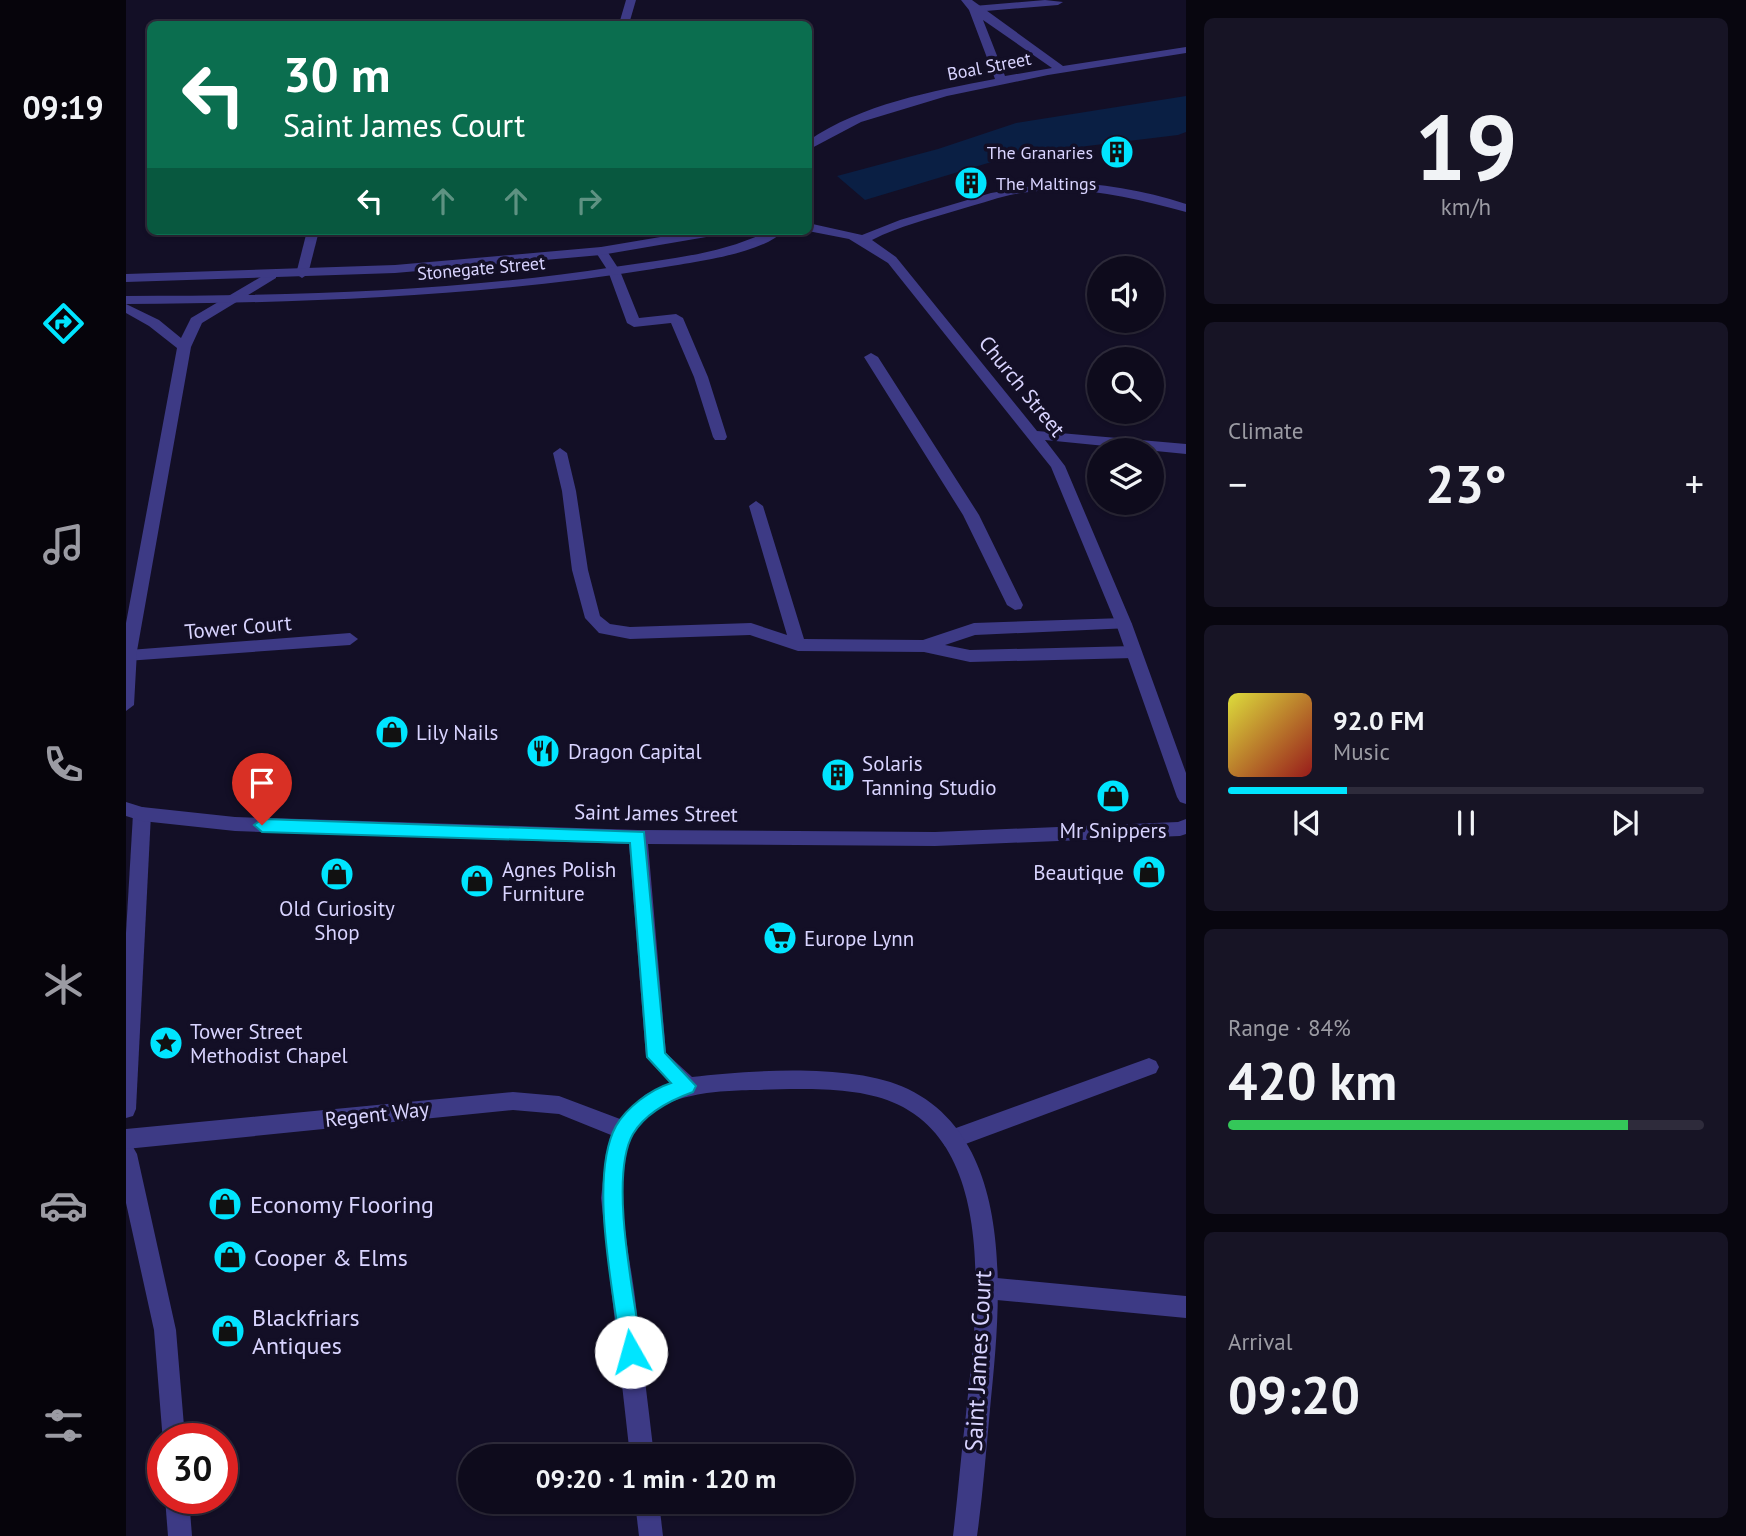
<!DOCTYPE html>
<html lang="en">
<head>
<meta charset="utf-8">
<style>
	body { margin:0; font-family:"PT Sans",sans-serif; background:#171425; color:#f1f3f6; height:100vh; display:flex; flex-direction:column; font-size:26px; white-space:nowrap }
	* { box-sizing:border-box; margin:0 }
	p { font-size:23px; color:#9b9ba3 }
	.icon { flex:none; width:38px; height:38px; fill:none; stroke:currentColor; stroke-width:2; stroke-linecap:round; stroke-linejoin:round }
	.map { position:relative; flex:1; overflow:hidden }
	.drawer { display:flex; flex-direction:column; gap:18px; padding:18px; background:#08060f; width:560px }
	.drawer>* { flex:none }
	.hud { position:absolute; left:21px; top:21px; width:665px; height:214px; border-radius:10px; box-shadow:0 2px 5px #0004,0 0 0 2px #2e2b3b; background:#0b6e4f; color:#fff; overflow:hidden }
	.controls { position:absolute; left:961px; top:256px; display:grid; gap:14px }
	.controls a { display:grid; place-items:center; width:77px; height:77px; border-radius:50%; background:#0e0b1c; box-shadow:0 2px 5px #0004,0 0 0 2px #2e2b3b; font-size:35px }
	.speed { position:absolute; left:21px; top:1423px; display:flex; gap:14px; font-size:35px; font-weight:700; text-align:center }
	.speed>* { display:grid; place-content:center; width:91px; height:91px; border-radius:50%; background:#0e0b1c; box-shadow:0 2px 5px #0004,0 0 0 2px #2e2b3b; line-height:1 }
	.speed .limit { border:10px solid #d22; background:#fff; color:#111 }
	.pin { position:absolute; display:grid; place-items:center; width:60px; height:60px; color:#fff; margin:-72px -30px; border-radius:50% 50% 50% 0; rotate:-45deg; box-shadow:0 0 7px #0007 }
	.pin .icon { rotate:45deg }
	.me { position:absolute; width:77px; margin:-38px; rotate:353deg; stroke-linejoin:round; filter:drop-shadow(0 0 5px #0008) }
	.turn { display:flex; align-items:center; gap:24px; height:147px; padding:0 21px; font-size:32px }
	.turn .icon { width:91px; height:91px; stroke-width:2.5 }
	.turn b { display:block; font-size:49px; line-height:60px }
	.lanes { display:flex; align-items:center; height:66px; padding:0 21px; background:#0003; justify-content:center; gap:35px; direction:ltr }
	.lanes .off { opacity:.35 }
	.big { font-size:52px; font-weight:600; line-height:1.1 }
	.drawer .card { flex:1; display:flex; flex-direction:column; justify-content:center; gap:10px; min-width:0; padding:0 24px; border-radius:10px; background:#171425 }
	.drawer .dial { align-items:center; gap:0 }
	.dial b { font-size:91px; line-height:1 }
	.song { display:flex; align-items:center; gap:21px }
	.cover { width:84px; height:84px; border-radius:10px; background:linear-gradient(135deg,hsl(60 70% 55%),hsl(0 70% 35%)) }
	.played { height:7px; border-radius:4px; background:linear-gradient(90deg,#00e5ff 25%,#2e2b3b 25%) }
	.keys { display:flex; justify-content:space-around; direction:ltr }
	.heat { display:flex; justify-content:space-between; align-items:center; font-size:38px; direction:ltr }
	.charge { height:10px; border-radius:5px; background:linear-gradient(90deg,#34c759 84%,#2e2b3b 0) }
	.trip { position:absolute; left:332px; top:1444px; width:396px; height:70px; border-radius:35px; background:#0e0b1c; box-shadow:0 2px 5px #0004,0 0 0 2px #2e2b3b; font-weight:600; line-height:70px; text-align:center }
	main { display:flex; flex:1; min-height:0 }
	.tabs { display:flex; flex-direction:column; width:126px; justify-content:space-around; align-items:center; background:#06040b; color:#9b9ba3 }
	.tabs .icon { width:49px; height:49px }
	.tabs .selected { color:#00e5ff }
	.tabs b { font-size:32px; color:#f1f3f6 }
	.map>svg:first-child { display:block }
	.water { fill:#0a1f44 }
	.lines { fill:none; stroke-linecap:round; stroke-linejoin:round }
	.service { fill:#3d3a85; fill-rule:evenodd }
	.pedestrian { fill:#3d3a85; fill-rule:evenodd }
	.minor { fill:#3d3a85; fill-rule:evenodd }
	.tertiary { fill:#3d3a85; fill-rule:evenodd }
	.route { fill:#00e5ff; stroke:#0095a6; stroke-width:2 }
	.labels { text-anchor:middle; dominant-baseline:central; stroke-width:7; stroke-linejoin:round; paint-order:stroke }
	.far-street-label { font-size:18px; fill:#d9d4ff; stroke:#130f26 }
	.far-poi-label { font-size:18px; fill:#d9d4ff; stroke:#130f26; text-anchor:end }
	.street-label { font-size:21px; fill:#d9d4ff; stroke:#130f26 }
	.poi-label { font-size:21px; fill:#d9d4ff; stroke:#130f26; text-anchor:start }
	.near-poi-label { font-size:24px; fill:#d9d4ff; stroke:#130f26; text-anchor:start }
	.near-street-label { font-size:24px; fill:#d9d4ff; stroke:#130f26 }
</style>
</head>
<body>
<main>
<nav class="tabs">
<b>09:19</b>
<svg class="icon selected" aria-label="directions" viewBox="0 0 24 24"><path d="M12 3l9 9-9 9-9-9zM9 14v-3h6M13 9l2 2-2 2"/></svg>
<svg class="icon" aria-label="music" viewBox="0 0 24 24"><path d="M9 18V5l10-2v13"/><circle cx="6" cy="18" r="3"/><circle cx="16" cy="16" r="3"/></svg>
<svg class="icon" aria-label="phone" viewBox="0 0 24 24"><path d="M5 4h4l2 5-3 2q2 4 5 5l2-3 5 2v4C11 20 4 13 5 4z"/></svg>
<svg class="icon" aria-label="climate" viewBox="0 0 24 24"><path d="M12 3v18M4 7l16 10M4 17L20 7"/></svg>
<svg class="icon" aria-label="car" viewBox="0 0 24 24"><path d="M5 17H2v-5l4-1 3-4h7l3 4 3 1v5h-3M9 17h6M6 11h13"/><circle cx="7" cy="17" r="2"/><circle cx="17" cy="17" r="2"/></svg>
<svg class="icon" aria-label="filters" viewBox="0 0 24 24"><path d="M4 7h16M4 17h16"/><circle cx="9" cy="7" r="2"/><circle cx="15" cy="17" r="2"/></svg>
</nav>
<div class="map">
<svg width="1060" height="1536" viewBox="0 0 1060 1536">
	<rect width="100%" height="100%" fill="#130f26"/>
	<path class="water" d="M1060,96v36l-8,3 -124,15 -19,-1 -170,51 -28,-24 101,-27 78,-26z"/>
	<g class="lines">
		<g class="service">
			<path d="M919,0l18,2 -5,3 -84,7 -5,-3 5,-3z"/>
			<path d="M181,231h12l-11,43 -6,4 -6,-4z"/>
			<path d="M475,247l4,1 15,23 19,47 37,-4 7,4 25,59 19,60 -2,3h-10l-2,-3 -19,-60 -23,-54 -37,4 -7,-4 -19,-52 -13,-20z"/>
			<path d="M745,353l7,4 101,158 44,90 -2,4 -6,1 -8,-5 -44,-90 -99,-158z"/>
			<path d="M434,448l7,5 9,38 12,79 12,46 10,8 20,3 121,-4 36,12 -38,-129 7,-5 7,5 41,133 119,1 51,-17 150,-5 8,6 -2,4 -155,7 -30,10 25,5 164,-4 8,6 -8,6 -164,4 -46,-10 -126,-1 -48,-16 -120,4 -31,-6 -14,-15 -13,-48 -10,-79 -9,-38z"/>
			<path d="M224,633l8,6 -8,6 -224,16v-10l3,-1z"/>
			<path d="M1023,1058l7,3 3,6 -3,6 -204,76 -7,-3 -4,-7 4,-7z"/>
			<path d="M860,1277l200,19v22l-200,-19 -8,-3 -3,-8 3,-8z"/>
		</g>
		<g class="pedestrian">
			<path d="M16,807l6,2 3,5 -15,295 -3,7 -7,2v-185l7,-119 3,-5z"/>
			<path d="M0,1144l7,3 4,7 39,176 9,108h-22v4l-9,-112 -28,-127z"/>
			<path d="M39,1498h24l3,38h-24z"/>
		</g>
		<g class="minor">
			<path d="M500,0h10l-7,24h-10z"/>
			<path d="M835,0h11l91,66 123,-19v6l-138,22 -101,21 -86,26 -53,28v-9c53,-37 125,-50 187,-62l-26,-69zM857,20l69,48 -47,8z"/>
			<path d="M682,95l6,1v4l-6,1z"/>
			<path d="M930,182c45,1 87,8 130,22v8c-59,-16 -115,-30 -176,-17 -17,4 -34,10 -52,15 -29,9 -59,16 -86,30l24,17 141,174 149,13v10l-141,-14 20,26 67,158 54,149v31l-6,-2 -3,-5 -61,-173 -65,-157 -163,-204 -39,-24 -41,-8v-8l54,12 38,-15 91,-27z"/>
			<path d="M145,271l5,1v6l-74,45 -11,24 -54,304 -3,54 -8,6v-88l51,-275 -28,-22 -23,-13v-9l33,16 22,18 10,-20z"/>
			<path d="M0,802l16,5 93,10 403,13 297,2 243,-10 8,-3v15l-6,2 -245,10 -287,-2 18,209 26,24c58,-7 163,-14 216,12 111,54 92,219 82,320 -4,42 -7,85 -13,127h-24c5,-41 8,-82 13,-122 10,-92 35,-268 -74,-312 -38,-16 -97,-13 -138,-12 -41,1 -103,3 -123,48 -19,43 -2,113 4,159 6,53 13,106 19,159h-24l-29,-258 5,-44 5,-19 -52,-21 -46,-4 -387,39v-20l387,-37 46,4 61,23 25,-24 25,-12 -24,-26 -17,-213 -394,-13 -93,-10 -16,-5z"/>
			<path d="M509,1502h24l4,34h-24z"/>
		</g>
		<g class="tertiary">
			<path d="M570,231h28l-6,4 -117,20 -206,18 -269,9v-8l269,-9 206,-18z"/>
			<path d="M642,231h16c-24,24 -97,32 -131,38 -175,28 -350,34 -527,35v-8c163,0 326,-4 488,-29 52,-8 106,-12 154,-36z"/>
		</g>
	</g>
	<path class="route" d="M136,819l382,13 21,221 31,33 -3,6c-22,8 -47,20 -60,42 -25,43 2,167 9,218l-3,7 -8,3 -7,-3 -3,-7c-7,-58 -33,-175 -5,-226 11,-19 34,-36 55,-43l-24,-26 -17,-214 -368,-11 -8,-7z"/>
	<defs>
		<symbol id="building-disc" viewBox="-11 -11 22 22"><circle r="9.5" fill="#00e5ff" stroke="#130f26"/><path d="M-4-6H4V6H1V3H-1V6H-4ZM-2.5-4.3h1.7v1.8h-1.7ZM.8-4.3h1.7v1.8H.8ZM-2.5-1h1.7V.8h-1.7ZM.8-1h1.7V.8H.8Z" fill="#111"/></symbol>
		<symbol id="shop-disc" viewBox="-11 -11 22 22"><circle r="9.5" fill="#00e5ff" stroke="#130f26"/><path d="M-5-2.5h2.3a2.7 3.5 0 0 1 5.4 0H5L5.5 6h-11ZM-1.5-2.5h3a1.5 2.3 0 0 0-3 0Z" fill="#111"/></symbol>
		<symbol id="restaurant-disc" viewBox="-11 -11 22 22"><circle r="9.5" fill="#00e5ff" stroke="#130f26"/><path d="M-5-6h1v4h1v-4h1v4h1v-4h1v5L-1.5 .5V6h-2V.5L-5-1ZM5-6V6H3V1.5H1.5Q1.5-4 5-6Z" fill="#111"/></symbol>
		<symbol id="supermarket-disc" viewBox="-11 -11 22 22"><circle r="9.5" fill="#00e5ff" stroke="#130f26"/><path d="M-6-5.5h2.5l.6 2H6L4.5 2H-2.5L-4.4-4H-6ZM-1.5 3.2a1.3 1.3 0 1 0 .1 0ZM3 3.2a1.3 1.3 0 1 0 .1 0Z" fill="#111"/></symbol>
		<symbol id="sight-disc" viewBox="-11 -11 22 22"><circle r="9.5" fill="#00e5ff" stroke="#130f26"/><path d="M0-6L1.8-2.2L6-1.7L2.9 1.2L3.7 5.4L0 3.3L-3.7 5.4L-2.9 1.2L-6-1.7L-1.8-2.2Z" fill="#111"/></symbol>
	</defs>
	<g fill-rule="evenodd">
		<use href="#building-disc" x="972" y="133" width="38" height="38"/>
		<use href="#building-disc" x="826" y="164" width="38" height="38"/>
		<use href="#shop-disc" x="247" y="713" width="38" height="38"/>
		<use href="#restaurant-disc" x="398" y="732" width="38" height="38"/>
		<use href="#building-disc" x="693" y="756" width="38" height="38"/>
		<use href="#shop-disc" x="968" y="777" width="38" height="38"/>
		<use href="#shop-disc" x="1004" y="853" width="38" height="38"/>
		<use href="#shop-disc" x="192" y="855" width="38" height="38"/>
		<use href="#shop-disc" x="332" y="862" width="38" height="38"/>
		<use href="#supermarket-disc" x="635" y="919" width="38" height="38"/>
		<use href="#sight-disc" x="21" y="1024" width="38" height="38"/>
		<use href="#shop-disc" x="80" y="1185" width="38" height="38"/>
		<use href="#shop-disc" x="85" y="1238" width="38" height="38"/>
		<use href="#shop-disc" x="83" y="1312" width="38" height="38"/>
	</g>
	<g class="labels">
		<g class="far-street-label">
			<text transform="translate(863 66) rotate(-11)">Boal Street</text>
			<text transform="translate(355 268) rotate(-5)">Stonegate Street</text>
		</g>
		<g class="far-poi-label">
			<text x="967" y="152">The Granaries</text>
			<text x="870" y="183" text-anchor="start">The Maltings</text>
		</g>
		<g class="street-label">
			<text transform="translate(896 386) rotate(51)">Church Street</text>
			<text transform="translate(112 627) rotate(-5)">Tower Court</text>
			<text transform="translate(530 813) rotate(1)">Saint James Street</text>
			<text transform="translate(251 1114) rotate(-6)">Regent Way</text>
		</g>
		<g class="poi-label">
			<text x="290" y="732">Lily Nails</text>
			<text x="442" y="751">Dragon Capital</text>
			<text x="736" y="763">Solaris<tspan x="736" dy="24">Tanning Studio</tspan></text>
			<text x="987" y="830" text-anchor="middle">Mr Snippers</text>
			<text x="376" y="869">Agnes Polish<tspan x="376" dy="24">Furniture</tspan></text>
			<text x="998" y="872" text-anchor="end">Beautique</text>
			<text x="211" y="908" text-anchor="middle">Old Curiosity<tspan x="211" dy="24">Shop</tspan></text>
			<text x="678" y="938">Europe Lynn</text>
			<text x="64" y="1031">Tower Street<tspan x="64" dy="24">Methodist Chapel</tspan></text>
		</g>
		<g class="near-poi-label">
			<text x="124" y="1204">Economy Flooring</text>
			<text x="128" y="1257">Cooper &amp; Elms</text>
			<text x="126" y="1317">Blackfriars<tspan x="126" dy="28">Antiques</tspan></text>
		</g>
		<g class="near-street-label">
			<text transform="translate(852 1361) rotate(-87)">Saint James Court</text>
		</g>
	</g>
</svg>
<div class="controls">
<a><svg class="icon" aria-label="sound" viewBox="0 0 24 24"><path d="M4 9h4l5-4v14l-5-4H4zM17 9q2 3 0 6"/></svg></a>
<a><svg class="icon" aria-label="search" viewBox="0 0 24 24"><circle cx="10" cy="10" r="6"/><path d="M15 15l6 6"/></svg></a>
<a><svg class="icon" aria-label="layers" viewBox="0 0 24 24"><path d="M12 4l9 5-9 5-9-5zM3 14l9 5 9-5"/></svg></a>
</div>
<div class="speed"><div class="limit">30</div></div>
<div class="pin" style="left:136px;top:825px;background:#d93025"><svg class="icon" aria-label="arrive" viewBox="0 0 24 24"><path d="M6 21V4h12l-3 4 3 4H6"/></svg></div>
<svg class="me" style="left:505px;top:1352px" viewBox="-20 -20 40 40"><circle r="19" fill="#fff"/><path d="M0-13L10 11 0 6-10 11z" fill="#00e5ff"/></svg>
<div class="trip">09:20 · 1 min · 120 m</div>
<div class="hud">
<div class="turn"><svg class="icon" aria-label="left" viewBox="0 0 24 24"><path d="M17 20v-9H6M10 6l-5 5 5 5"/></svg><div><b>30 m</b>Saint James Court</div></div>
<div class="lanes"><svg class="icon" aria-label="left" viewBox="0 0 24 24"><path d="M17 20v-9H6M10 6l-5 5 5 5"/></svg><svg class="icon off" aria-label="ahead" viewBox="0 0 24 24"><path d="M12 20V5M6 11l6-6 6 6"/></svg><svg class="icon off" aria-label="ahead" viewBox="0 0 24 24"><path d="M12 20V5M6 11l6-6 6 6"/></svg><svg class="icon off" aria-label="right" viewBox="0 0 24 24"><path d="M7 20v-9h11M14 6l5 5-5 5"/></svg></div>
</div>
</div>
<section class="drawer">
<div class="card dial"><b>19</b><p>km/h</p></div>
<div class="card"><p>Climate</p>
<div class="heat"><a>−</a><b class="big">23°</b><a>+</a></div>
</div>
<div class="card">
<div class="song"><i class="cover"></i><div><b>92.0 FM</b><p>Music</p></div></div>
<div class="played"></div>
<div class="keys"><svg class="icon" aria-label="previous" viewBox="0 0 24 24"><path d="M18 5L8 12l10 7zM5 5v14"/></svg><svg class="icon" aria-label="pause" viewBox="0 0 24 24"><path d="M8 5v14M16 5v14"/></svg><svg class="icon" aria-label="next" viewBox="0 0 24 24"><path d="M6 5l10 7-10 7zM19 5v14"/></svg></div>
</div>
<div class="card"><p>Range · 84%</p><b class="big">420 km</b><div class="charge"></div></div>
<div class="card"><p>Arrival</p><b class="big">09:20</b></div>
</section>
</main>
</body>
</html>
